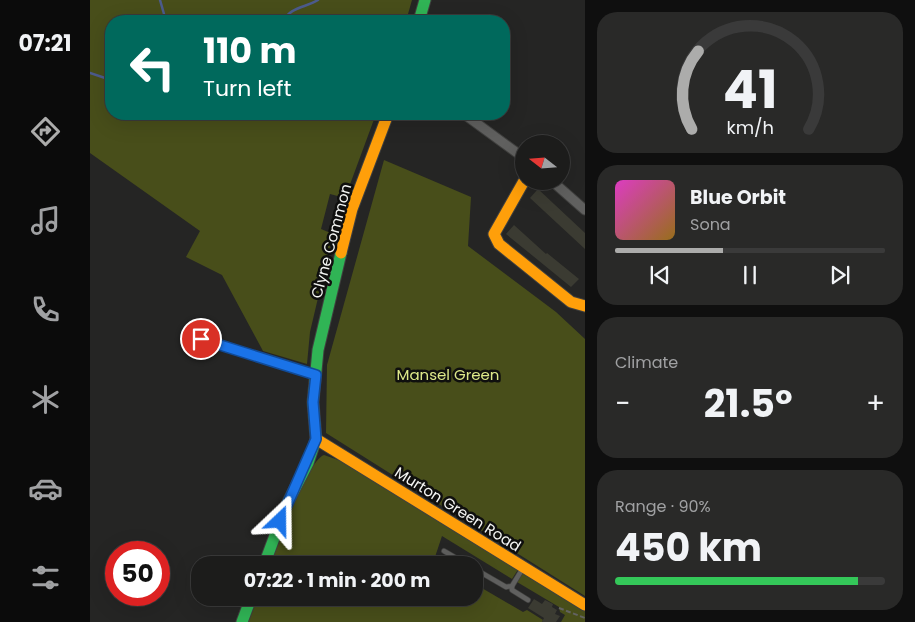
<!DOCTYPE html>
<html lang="en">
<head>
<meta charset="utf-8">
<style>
	body { margin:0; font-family:Poppins,sans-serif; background:#292928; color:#f1f3f6; height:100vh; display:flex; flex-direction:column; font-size:19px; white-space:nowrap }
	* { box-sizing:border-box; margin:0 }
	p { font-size:16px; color:#a0a1a3 }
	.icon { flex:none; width:28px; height:28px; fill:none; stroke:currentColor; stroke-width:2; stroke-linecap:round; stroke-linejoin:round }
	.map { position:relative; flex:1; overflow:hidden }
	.sheet { display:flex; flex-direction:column; gap:12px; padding:12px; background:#0f0f0f; width:330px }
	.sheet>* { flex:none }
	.hud { position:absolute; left:15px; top:15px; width:405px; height:105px; border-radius:20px; box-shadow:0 5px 20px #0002,0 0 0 1px #3a3a3a; background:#00695c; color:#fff; overflow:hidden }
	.needle { width:32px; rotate:287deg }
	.tools { position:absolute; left:425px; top:135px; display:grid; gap:10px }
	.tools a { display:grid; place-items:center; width:55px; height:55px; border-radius:50%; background:#1c1c1b; box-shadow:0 5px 20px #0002,0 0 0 1px #3a3a3a; font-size:25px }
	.speed { position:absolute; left:15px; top:541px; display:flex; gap:10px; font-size:25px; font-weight:700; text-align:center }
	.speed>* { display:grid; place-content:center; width:65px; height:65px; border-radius:50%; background:#1c1c1b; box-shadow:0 5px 20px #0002,0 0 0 1px #3a3a3a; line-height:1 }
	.speed .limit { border:8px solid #d22; background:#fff; color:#111 }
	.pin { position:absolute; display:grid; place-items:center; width:42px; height:42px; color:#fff; margin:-21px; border:2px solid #fff; border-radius:50%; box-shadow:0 1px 5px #0007 }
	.me { position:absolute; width:55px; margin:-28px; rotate:23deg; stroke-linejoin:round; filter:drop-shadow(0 0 4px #0008) }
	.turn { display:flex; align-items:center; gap:18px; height:105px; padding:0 15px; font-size:22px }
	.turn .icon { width:65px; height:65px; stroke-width:2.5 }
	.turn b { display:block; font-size:35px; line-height:42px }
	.big { font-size:38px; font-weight:700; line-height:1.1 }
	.sheet .card { flex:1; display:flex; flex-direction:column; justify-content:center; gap:8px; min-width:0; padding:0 18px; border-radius:20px; background:#292928 }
	.sheet .dial { align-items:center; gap:0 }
	.dial svg { height:130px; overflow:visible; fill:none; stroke:#3a3a3a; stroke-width:7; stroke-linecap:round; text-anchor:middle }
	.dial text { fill:#f1f3f6; stroke:none }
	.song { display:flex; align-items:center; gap:15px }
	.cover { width:60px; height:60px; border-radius:8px; background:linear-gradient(135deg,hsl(310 70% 55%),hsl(40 70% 35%)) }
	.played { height:5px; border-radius:2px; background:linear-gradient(90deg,#acacab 40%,#3a3a3a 40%) }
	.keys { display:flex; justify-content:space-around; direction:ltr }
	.heat { display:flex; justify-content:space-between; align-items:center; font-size:28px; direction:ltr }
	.charge { height:8px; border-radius:4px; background:linear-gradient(90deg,#34c759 90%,#3a3a3a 0) }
	.trip { position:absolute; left:101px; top:556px; width:292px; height:50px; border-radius:20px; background:#1c1c1b; box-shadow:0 5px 20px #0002,0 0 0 1px #3a3a3a; font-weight:700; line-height:50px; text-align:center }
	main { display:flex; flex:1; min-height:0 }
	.dock { display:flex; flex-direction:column; width:90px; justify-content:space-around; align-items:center; background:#0b0b0b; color:#a0a1a3 }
	.dock .icon { width:35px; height:35px }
	.dock .selected { color:#acacab }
	.dock b { font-size:22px; color:#f1f3f6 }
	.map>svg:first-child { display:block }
	.green { fill:#484e1a }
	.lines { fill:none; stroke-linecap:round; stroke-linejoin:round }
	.stream { stroke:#4c5b8d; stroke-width:2.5 }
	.building { fill:#3b3b32 }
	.lane-casing { stroke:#40403f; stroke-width:6 }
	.street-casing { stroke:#40403f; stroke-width:11 }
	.fast-casing { stroke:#40403f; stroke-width:13 }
	.slow-casing { stroke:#40403f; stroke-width:13 }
	.path { stroke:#636362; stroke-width:2; stroke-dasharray:5 2.5; stroke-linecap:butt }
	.lane { stroke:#60605f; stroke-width:4.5 }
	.street { stroke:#60605f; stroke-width:9 }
	.fast { stroke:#30b455; stroke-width:11 }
	.slow { stroke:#ff9f0a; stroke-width:11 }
	.route-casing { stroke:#114b97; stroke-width:12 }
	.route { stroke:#1a73e8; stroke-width:9 }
	.labels { text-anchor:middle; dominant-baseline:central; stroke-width:5; stroke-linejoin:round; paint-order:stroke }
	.street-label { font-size:15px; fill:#f4f5f3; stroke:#0f0f0e }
	.park-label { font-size:15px; fill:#dde889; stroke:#0f0f0e }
</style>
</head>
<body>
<main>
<nav class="dock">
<b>07:21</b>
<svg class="icon selected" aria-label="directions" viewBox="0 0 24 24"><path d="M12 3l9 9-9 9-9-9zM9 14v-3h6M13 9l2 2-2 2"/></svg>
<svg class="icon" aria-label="music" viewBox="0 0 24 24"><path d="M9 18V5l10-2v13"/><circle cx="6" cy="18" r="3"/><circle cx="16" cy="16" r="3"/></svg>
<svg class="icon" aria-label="phone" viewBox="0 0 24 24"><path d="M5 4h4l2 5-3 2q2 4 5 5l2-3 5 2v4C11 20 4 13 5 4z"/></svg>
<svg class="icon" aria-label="climate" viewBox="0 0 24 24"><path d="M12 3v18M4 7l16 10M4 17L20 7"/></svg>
<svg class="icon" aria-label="car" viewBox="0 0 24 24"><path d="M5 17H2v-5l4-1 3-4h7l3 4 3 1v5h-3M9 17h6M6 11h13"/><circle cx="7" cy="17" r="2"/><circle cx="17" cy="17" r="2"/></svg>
<svg class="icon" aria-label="filters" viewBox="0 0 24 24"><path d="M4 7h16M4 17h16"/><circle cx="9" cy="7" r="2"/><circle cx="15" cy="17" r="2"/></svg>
</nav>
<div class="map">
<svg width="495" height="622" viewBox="0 0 495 622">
	<rect width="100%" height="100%" fill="#252524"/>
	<g class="green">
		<path d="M0,0h322l-6,21h-295v93h265l-31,84 -15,-4 -9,35 12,5 -23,98 -3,32 -44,-13 -41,-76 -36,-18 14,-26 -110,-78z"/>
		<path d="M294,160l87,37 -3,49 88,66 29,27v257l-259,-163 1,-68z"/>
		<path d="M234,455l17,6 178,107 -7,11 -70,-43 -8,24 9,5h-173c8,-20 37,-104 54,-110z"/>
		<path d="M434,571l61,37v14h-24l4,-7 -5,-3 -1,-5 -42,-25z"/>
		<path d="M385,584l48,28 4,-2 16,10 -1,2h-294l10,-24h217z"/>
	</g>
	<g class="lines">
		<g class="stream">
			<path d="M70,0l6,21"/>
			<path d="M194,21c4,-13 23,-14 34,-21"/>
			<path d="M0,73l21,7"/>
		</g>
	</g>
	<g class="building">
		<path d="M448,189l47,44v16l-55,-51z"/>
		<path d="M424,225l32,29 1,-1 32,26 -8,8 -65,-53z"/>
		<path d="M444,599l8,5 3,-4 8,4 -1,3 5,3 -2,4 5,2 -4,6h-14l2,-4 -16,-10z"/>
	</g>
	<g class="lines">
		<defs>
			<g id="lane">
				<path d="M111,339l114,36"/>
				<path d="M354,551l24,14"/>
				<path d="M385,569l31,18 6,-1"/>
				<path d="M422,586v4l16,10"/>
				<path d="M422,586l11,-18"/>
			</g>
			<g id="street">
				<path d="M374,114l60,44"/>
				<path d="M462,181l33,29"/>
			</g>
			<g id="fast">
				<path d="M329,21l6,-21"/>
				<path d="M174,565l22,-59 22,-43 8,-24 -3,-37 5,-52 23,-97"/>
				<path d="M152,622l9,-24"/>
			</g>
			<g id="slow">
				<path d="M434,181l-30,53 5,10 72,58 14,4"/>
				<path d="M251,253l11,-44 36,-95"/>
				<path d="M226,439l269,166"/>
			</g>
		</defs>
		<use href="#lane" class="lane-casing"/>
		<use href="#street" class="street-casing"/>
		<use href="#fast" class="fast-casing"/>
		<use href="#slow" class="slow-casing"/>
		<path class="path" d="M469,608l26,10"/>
		<use href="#lane" class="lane"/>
		<use href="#street" class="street"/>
		<use href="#fast" class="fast"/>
		<use href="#slow" class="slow"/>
	</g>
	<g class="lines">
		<defs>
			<path id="route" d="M111,339l115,36 -3,27 3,37 -36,82"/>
		</defs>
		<use href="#route" class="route-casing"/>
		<use href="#route" class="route"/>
	</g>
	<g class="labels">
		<g class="street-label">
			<text transform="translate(241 241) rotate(-75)">Clyne Common</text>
			<text transform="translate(368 509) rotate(32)">Murton Green Road</text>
		</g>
		<g class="park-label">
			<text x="358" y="374">Mansel Green</text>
		</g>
	</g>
</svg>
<div class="tools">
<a><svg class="needle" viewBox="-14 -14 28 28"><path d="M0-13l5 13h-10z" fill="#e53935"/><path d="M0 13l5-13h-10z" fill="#a0a1a3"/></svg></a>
</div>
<div class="speed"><div class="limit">50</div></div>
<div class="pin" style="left:111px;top:339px;background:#d93025"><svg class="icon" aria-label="arrive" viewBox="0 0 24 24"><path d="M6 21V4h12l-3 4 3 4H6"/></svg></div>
<svg class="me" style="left:190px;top:521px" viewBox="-20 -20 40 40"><path d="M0-17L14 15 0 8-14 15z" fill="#1a73e8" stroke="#fff" stroke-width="4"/></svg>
<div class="trip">07:22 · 1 min · 200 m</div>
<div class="hud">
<div class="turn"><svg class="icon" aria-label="left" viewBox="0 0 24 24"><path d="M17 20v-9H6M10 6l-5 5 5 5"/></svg><div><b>110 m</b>Turn left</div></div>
</div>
</div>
<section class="sheet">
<div class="card dial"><svg viewBox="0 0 100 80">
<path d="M14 69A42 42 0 1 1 86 69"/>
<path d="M14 69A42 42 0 0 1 18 21" stroke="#acacab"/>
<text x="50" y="56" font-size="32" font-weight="700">41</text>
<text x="50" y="72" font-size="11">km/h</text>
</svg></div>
<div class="card">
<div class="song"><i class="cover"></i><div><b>Blue Orbit</b><p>Sona</p></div></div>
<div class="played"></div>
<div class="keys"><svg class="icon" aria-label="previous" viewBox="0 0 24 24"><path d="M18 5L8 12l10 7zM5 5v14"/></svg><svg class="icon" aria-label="pause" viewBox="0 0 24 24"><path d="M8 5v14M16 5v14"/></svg><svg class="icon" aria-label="next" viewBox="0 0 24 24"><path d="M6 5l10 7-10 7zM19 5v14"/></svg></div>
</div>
<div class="card"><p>Climate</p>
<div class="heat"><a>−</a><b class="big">21.5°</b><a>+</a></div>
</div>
<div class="card"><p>Range · 90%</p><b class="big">450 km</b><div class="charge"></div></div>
</section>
</main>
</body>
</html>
